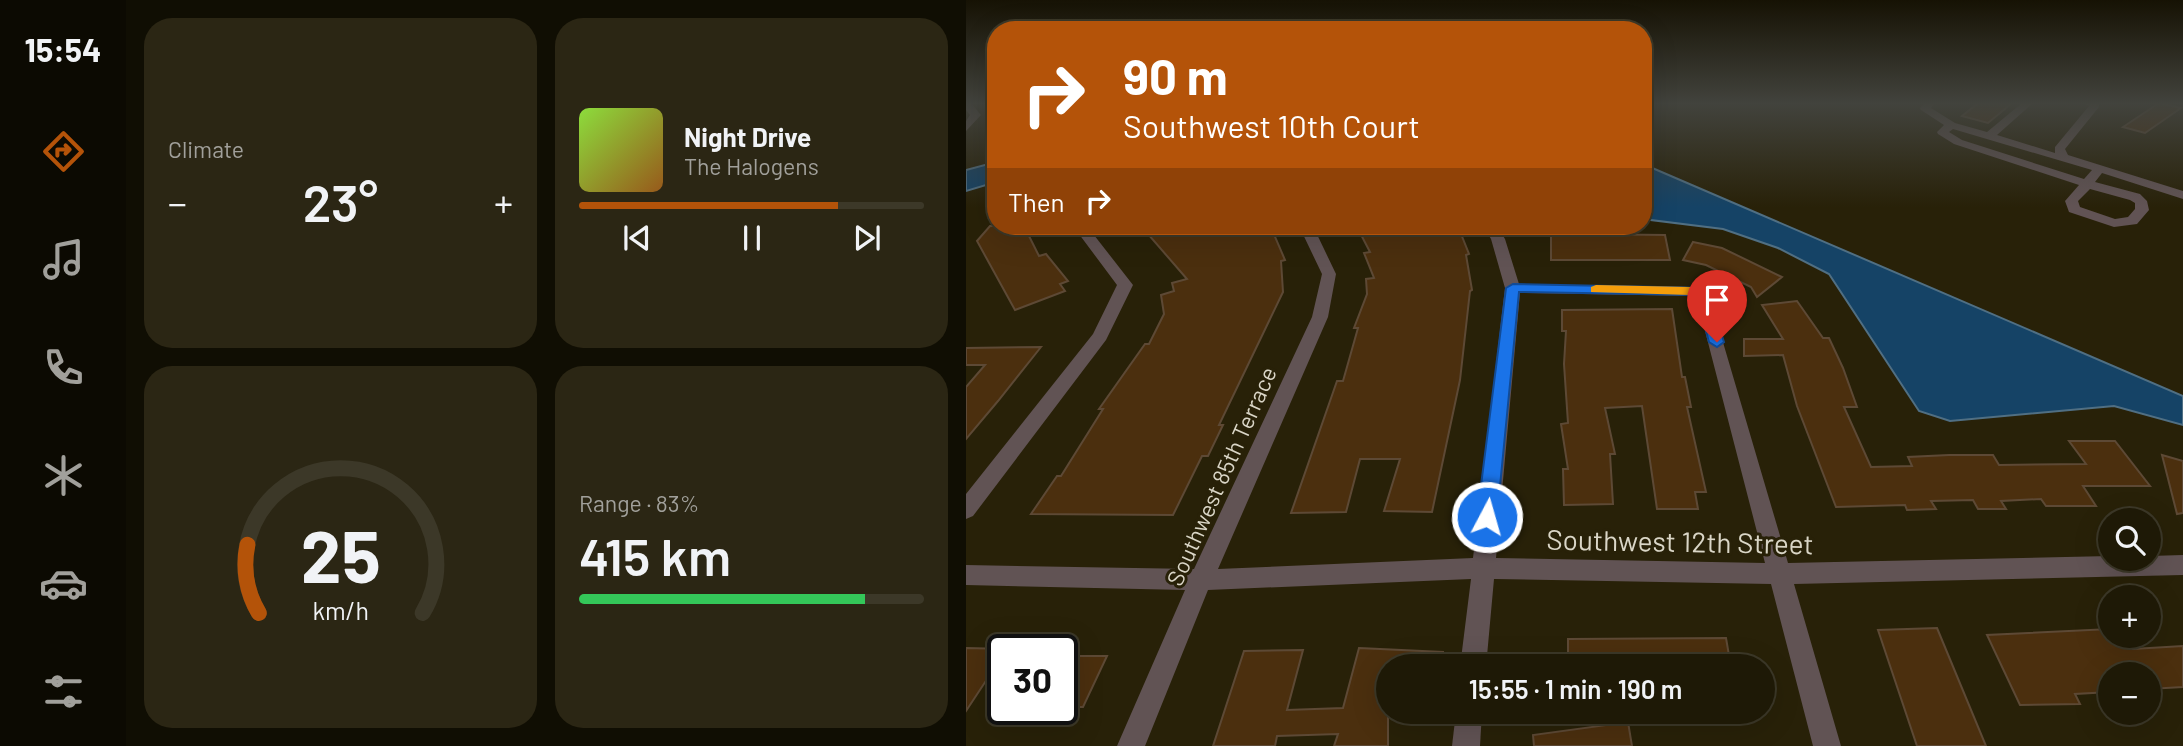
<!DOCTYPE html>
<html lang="en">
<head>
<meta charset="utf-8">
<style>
	body { margin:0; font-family:Barlow,sans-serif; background:#2b2614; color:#f1f3f6; height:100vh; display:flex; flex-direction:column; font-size:26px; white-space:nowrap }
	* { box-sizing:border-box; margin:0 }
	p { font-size:23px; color:#a1a09b }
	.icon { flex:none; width:38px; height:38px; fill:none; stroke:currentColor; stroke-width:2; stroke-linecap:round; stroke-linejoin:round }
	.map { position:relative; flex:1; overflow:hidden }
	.details { display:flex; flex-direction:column; gap:18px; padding:18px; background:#100e03; width:840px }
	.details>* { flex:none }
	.top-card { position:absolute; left:21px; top:21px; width:665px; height:214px; border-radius:28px; box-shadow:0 7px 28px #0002,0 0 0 2px #3c3828; background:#b45309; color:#fff; overflow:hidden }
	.controls { position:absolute; left:1132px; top:508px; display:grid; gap:14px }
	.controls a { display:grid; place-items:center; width:63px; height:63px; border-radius:50%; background:#1e1906; box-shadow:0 7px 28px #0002,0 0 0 2px #3c3828; font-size:35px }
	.speed { position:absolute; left:21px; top:634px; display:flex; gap:14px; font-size:35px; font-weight:700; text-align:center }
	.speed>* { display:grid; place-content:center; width:91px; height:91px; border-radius:50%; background:#1e1906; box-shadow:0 7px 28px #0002,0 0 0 2px #3c3828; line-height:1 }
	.speed .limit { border:4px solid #111; border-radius:10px; background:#fff; color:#111 }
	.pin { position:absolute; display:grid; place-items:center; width:60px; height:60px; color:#fff; margin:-72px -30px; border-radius:50% 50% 50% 0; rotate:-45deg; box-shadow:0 0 7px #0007 }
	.pin .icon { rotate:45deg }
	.me { position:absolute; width:77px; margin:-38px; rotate:6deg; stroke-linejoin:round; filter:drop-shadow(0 0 5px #0008) }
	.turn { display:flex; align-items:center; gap:24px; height:147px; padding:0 21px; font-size:32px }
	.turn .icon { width:91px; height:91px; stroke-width:2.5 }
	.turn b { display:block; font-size:49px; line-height:60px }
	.then { display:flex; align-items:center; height:66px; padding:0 21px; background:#0003; gap:14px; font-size:26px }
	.big { font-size:52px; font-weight:600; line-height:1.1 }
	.details .tile { flex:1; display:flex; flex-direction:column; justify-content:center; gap:10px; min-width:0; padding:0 24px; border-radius:28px; background:#2b2614 }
	.details .dial { align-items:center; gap:0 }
	.dial svg { height:182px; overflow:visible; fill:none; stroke:#3c3828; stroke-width:7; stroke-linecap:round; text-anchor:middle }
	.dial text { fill:#f1f3f6; stroke:none }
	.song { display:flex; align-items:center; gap:21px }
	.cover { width:84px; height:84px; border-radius:10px; background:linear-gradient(135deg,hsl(90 70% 55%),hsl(30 70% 35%)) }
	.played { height:7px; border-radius:4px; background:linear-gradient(90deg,#b45309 75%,#3c3828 75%) }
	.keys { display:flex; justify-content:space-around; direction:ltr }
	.heat { display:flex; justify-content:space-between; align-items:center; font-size:38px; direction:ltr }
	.charge { height:10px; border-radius:5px; background:linear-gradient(90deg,#34c759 83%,#3c3828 0) }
	.details .tiles { flex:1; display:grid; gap:18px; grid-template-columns:repeat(2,1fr) }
	.trip { position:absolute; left:410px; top:654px; width:399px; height:70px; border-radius:35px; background:#1e1906; box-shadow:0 7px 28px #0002,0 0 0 2px #3c3828; font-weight:600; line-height:70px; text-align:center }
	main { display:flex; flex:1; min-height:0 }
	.tabs { display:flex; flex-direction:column; width:126px; justify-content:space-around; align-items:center; background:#0c0a02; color:#a1a09b }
	.tabs .icon { width:49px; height:49px }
	.tabs .active { color:#b45309 }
	.tabs b { font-size:32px; color:#f1f3f6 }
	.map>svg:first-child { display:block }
	.water { fill:#154366; stroke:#506f83; stroke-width:2 }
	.building { fill:#4b2f0e; stroke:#5d4935; stroke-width:2 }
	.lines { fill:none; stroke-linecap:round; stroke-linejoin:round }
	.minor { fill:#615354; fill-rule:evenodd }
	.route { fill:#1a73e8; stroke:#114b97; stroke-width:2 }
	.slow { fill:#f59e0b }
	.labels { text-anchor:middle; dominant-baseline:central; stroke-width:6; stroke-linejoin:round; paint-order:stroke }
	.street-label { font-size:23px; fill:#dad6c7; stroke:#282108 }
	.near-street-label { font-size:28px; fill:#dad6c7; stroke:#282108 }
</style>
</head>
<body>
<main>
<nav class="tabs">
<b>15:54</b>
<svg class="icon active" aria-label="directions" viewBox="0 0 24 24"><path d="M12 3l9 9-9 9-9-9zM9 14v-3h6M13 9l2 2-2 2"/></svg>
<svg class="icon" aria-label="music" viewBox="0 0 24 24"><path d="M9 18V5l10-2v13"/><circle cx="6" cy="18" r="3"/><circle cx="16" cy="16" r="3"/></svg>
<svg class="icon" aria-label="phone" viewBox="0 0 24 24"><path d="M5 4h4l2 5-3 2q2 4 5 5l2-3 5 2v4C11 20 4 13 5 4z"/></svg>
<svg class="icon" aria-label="climate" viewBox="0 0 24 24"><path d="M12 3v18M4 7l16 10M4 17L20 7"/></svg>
<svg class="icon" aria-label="car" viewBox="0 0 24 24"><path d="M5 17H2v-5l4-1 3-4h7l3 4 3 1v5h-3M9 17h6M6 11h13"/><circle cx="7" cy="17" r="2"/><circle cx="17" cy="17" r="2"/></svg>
<svg class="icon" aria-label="filters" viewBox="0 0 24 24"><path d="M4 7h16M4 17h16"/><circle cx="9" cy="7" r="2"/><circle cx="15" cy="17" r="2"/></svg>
</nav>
<section class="details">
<div class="tiles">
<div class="tile"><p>Climate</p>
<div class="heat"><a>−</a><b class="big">23°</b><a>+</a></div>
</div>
<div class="tile">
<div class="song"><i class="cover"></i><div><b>Night Drive</b><p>The Halogens</p></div></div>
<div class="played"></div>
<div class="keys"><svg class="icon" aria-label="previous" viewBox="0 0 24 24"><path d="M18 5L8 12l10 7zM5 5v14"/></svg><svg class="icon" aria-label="pause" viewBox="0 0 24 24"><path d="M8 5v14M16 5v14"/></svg><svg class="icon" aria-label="next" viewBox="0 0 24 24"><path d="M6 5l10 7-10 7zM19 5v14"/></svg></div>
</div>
<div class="tile dial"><svg viewBox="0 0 100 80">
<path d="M14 69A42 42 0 1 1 86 69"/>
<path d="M14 69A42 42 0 0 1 9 39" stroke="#b45309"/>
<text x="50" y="56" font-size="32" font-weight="700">25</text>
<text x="50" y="72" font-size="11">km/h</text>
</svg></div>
<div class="tile"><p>Range · 83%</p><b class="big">415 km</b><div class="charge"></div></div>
</div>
</section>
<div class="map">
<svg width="1217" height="746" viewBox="0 0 1217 746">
	<rect width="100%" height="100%" fill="#282108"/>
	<g class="water">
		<path d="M30,162v20l-30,9v-21z"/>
		<path d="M677,164l540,232v29l-69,-19 -164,15 -31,-10 -90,-137 -51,-26 -55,-19 -80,-10z"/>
	</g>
	<g class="building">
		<path d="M1012,103h34l-24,20 -26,-7z"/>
		<path d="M1193,103l22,5 -36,25 -22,-6z"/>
		<path d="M24,226h34l15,30 7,-2 22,27 -8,3 5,7 -50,19 -38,-69z"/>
		<path d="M175,226h125l7,6 12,28 -4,1 2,31 -64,133h4l-15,31h-6l-29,59 -142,-1 26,-38h4l42,-67h-4l46,-65h4l15,-30 -3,-19 13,-4 -2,-8 15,-4z"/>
		<path d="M404,226h23l5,9 32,-9h25l6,8 8,20 -3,1 6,35 -2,1 -10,89 -28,132 -48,-1 16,-52h-40l-14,53 -55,1 46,-132h6l15,-53h-4l13,-34 -1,-15 8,-1 -10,-25 6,-1 -12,-23z"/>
		<path d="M585,226h26v8l88,1 5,25h-119z"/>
		<path d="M727,242l29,6 60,29 -25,20 -6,-10 -45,-22 -23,-5z"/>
		<path d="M831,301l26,37h6l14,30 14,39h-13l27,60 41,-1 -4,-9 41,-2h44l6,10 87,-1 -17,-23h46l35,45h-67l13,20h-50l-5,-7 -40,2 5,8h-28l-5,-9 -42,1 5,8 -29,1 -2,-5 -69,2 -39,-101 -14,-51 -39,1v-17h39l-21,-34z"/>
		<path d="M706,309l10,68h3l6,30h-4l19,85h-11l3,17h-41l-15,-103 -37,2 10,46h-5l3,50 -49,1 -1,-36h5l-7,-45 7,-1 -4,-59 2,-33h-4v-21z"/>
		<path d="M75,347l-43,54 -32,38v-52l19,-22h-19v-17z"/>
		<path d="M1196,455l21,6v52l-6,1z"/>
		<path d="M971,628l22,53 27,65h-69l-39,-116z"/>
		<path d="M1144,629v6h14l9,14 50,-3v41l-34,2v-15h-39v18l-35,2 5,10 -60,1 -33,-70z"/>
		<path d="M760,638l5,29h-163v-28z"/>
		<path d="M0,648l41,1h-4v6l-37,56z"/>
		<path d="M393,648l84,4v15h-55v79h-54l4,-12 -61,2 -2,10h-62l31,-95 59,-1 -16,60 56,-2z"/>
		<path d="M96,656h45l-24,51h-21z"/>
		<path d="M662,722l4,24h-98l-1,-11z"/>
	</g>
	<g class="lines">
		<g class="minor">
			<path d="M0,103h5l10,12 -15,16v-10l4,-6 -4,-5z"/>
			<path d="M958,103h11l-4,5 24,15 32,9 35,-29h11l-36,32 58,18v-6l34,-41 -5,-3h15v4l-34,42 3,6 115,36v8l-81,-26 -7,9 45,12 7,7 2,9 -12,14 -23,3 -45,-15 -4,-11 14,-16 -125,-41 -16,-10 -1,-2 7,-7 -23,-15 -1,-2zM987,129l139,41 -8,9 -122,-39 -13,-8zM1124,189l40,11 5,3v6l-7,8 -13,2 -35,-12 -2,-6z"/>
			<path d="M107,226h14l46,59 -27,55 -133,176 -7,3v-25l127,-160 24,-49z"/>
			<path d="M333,226h14l23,48 -8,43 -110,252 255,-11 32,-270 -14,-49 -8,-13h14l8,13 14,45 188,4 81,275 322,-7 39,2v-2l34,-1v20l-389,9 47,162h-28l-42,-162 -277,-5 -8,88h-26l11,-88 -263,11 -63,156h-28l68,-156 -219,-5v-20l228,4 118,-252 10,-43zM554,293l176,3 69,267 -269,-5z"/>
			<path d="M490,712h26l-2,34h-28z"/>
		</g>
	</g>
	<linearGradient id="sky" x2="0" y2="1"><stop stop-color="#161204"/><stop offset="0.5" stop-color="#42433d"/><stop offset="1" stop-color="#42433d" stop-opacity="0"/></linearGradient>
	<rect width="1217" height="207" fill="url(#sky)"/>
	<path class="route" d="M547,284l194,4 17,54 -7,5 -8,-5 -13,-47 -177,-3 -22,225 -3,6h-14l-3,-6 29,-229z"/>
	<path class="slow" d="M630,285l94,2 7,4 -7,4 -99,-3v-5z"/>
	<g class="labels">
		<g class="street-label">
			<text transform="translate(255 476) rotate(-66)">Southwest 85th Terrace</text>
		</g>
		<g class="near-street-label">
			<text transform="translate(714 541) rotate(1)">Southwest 12th Street</text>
		</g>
	</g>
</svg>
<div class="controls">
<a><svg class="icon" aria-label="search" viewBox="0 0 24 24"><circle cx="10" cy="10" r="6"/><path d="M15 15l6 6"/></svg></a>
<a>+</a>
<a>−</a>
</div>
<div class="speed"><div class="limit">30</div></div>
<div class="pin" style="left:751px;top:342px;background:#d93025"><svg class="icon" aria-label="arrive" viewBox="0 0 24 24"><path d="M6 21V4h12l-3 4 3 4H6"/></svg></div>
<svg class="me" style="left:521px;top:517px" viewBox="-20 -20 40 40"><circle r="17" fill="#1a73e8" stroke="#fff" stroke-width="3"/><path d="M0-11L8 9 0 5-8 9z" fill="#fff"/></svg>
<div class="trip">15:55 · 1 min · 190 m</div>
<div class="top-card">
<div class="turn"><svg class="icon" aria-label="right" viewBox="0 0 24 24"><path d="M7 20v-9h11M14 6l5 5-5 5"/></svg><div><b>90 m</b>Southwest 10th Court</div></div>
<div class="then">Then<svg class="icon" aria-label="right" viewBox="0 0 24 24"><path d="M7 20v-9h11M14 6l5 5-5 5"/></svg></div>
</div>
</div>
</main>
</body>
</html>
